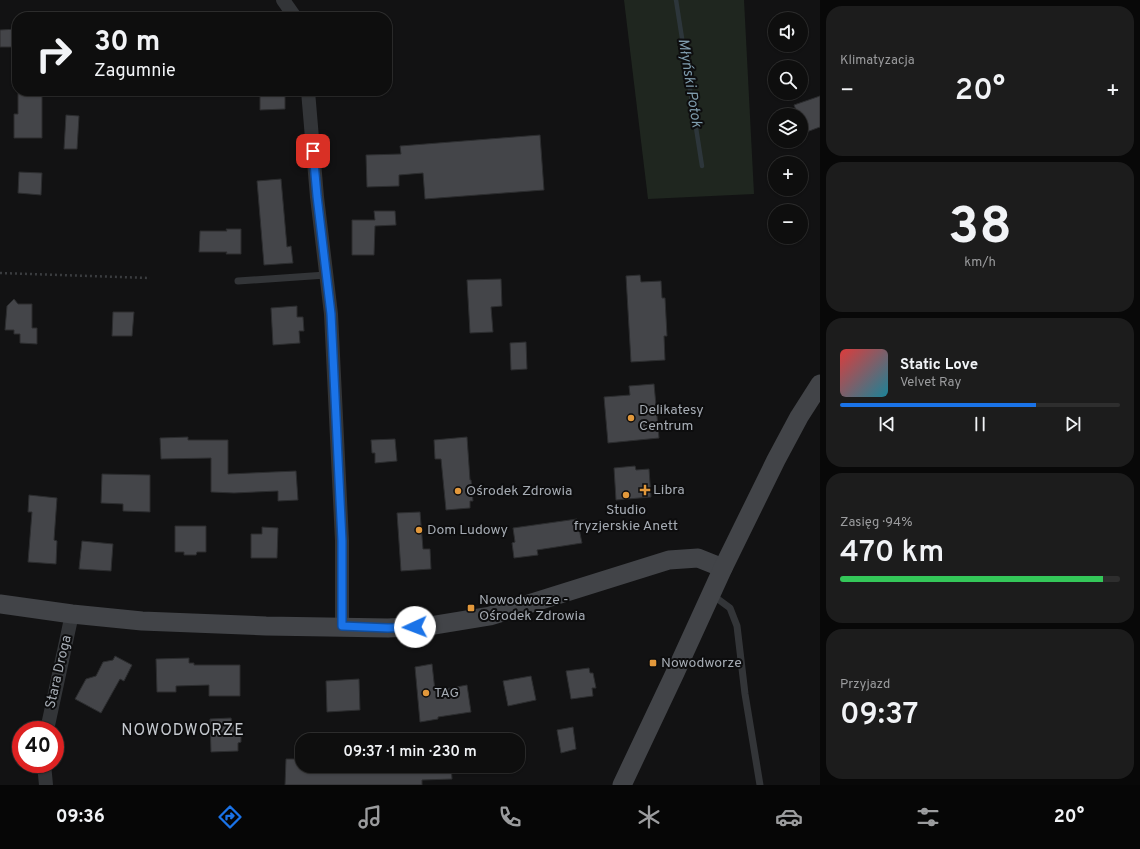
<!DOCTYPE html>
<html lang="pl">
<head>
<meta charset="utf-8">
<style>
	body { margin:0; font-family:Overpass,sans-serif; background:#1c1c1c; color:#f1f3f6; height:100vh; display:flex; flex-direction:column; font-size:15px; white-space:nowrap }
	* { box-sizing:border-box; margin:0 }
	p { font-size:13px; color:#9b9c9e }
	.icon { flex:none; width:22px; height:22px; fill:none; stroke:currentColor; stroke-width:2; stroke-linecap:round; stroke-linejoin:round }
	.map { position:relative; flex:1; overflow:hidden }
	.side { display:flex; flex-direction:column; gap:6px; padding:6px; background:#080808; width:320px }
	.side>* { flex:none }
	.guide { position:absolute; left:12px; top:12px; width:380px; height:84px; border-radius:16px; box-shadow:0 1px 3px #0004,0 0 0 1px #2e2e2e; background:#0e0e0e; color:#f1f3f6; overflow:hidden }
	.fabs { position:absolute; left:768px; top:12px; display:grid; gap:8px }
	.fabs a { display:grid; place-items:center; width:40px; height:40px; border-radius:50%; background:#0e0e0e; box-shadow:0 1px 3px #0004,0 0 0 1px #2e2e2e; font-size:20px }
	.speed { position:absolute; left:12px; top:721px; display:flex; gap:8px; font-size:20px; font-weight:700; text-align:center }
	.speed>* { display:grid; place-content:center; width:52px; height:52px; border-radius:50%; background:#0e0e0e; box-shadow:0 1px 3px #0004,0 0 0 1px #2e2e2e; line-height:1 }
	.speed .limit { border:6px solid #d22; background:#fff; color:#111 }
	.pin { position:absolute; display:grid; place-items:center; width:34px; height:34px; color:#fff; margin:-17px; border-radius:8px; box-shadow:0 2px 6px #0006 }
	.me { position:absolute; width:44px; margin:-22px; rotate:268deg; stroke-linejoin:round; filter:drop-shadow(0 0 3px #0008) }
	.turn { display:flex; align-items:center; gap:14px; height:84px; padding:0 16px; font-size:18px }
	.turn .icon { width:52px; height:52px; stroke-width:2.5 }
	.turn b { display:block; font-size:28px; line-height:34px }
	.big { font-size:30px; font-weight:600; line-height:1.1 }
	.side .tile { flex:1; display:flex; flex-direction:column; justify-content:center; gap:6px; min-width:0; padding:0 14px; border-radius:16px; background:#1c1c1c }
	.side .dial { align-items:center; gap:0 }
	.dial b { font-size:52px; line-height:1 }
	.song { display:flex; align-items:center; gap:12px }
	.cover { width:48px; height:48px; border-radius:6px; background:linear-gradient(135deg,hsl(0 70% 55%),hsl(190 70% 35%)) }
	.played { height:4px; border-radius:2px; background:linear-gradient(90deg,#1a73e8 70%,#2e2e2e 70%) }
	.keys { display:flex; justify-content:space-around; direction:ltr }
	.heat { display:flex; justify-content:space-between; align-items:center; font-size:22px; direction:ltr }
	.charge { height:6px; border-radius:3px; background:linear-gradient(90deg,#34c759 94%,#2e2e2e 0) }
	.trip { position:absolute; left:295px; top:733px; width:230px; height:40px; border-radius:16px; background:#0e0e0e; box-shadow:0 1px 3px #0004,0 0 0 1px #2e2e2e; font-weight:600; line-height:40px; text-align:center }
	.tab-bar { display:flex; height:64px; justify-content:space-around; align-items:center; background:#060606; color:#9b9c9e }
	.tab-bar .icon { width:28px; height:28px }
	.tab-bar .active { color:#1a73e8 }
	.tab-bar b { font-size:18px; color:#f1f3f6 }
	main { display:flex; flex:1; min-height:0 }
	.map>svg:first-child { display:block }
	.green { fill:#1f261f }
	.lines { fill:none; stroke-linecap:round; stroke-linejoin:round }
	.stream { stroke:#2d363b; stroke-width:4.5 }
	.building { fill:#444549; stroke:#2c2d2f }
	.path { stroke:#3a3c3f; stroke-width:2.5; stroke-dasharray:2 3; stroke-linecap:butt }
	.lane { stroke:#333538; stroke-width:7 }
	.street { stroke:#333538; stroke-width:14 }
	.secondary { stroke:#424448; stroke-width:19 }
	.route-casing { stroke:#114b97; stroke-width:10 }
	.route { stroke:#1a73e8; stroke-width:7 }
	.poi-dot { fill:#e2983b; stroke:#0d0d0e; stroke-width:1.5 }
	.labels { text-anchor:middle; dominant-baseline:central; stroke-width:4; stroke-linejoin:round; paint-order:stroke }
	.poi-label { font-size:14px; fill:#a5abb3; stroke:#0d0d0e; text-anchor:start }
	.street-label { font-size:14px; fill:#a5abb3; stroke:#0d0d0e }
	.water-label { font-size:15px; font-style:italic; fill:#7e9bac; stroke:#0d0d0e }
	.quarter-label { font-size:16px; letter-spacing:1px; fill:#c5c9cf; stroke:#0d0d0e }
</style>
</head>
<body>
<main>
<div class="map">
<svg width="820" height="785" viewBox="0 0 820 785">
	<rect width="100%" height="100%" fill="#121213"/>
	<path class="green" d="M624,0h120l10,194 -106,5z"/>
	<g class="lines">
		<path class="stream" d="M676,0l26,166"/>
	</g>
	<g class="building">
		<path d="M17,29v18h-17v-17z"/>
		<path d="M18,91h24v47h-28v-24h4z"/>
		<path d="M260,91h25v18l-25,1z"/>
		<path d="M820,96v31l-19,7v-19h-3l-4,-10z"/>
		<path d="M66,115l13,1 -2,33h-13z"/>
		<path d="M540,135l4,55 -119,9 -2,-26 -24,2v11l-32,1 -1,-32 35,-1 -1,-8z"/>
		<path d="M19,172l23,1 -1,22 -23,-2z"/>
		<path d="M281,179l6,68 4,-1 2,17 -29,2 -7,-84z"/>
		<path d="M374,211h21l1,14 -21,1 -1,29h-22v-35h23z"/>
		<path d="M226,229h15v25h-15l1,-2h-28l1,-21h27z"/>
		<path d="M640,275l1,7 20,-1 1,17h3l2,38h-3l1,24 -34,2 -5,-86z"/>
		<path d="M501,279l1,27 -11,1 2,25 -23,1 -3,-53z"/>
		<path d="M14,299l4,5h14v24h5v16l-17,-1v-9h-6v-4h-9l2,-24z"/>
		<path d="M297,306v11h6l1,14h-5l1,12 -27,2 -2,-37z"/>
		<path d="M113,312h21l-2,24h-20z"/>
		<path d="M526,342l1,27 -16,1 -1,-27z"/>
		<path d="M654,384l5,54 -51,5 -4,-46 26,-2 -1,-9z"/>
		<path d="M188,437v3h40v34l68,-3 2,29 -20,1v-10l-44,2 -23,-1v-34l-50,1 -1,-21z"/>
		<path d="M467,437l3,43h1l2,21h-3v7l-24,2 -5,-51h-6l-1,-19z"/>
		<path d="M395,439l2,22 -22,2v-10h-3l-1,-13z"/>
		<path d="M635,466l1,4 13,-1 2,28 -35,3 -2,-32z"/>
		<path d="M102,474l48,1v37l-27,-1v-7l-22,-1z"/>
		<path d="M29,495l28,3 -3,42 3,1 -1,23 -28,-2 4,-50h-4z"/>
		<path d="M420,512l3,37h7l1,20 -30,2 -4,-58z"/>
		<path d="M577,519l5,24 -45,7 1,5 -24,3 -2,-15 3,-1 -2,-14z"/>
		<path d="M175,526h31v26h-9l-1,3h-12v-3h-9z"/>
		<path d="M262,527l16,1 -1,30h-26v-24h11z"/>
		<path d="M82,541l31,3 -2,27 -32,-2z"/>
		<path d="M115,656l17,9 -8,16 -4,-2 -19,34 -26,-14 11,-20 10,-3 7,-14 10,-2z"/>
		<path d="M189,658v5h5v2h46v31h-31v-11l-33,1v6h-19l-1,-33z"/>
		<path d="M432,664l3,27 32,-6 4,27 -33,5v2l-18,3 -5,-55z"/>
		<path d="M589,668l1,5h3l3,15h-4l1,8 -22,3 -5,-28z"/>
		<path d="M531,676l5,24 -28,6 -5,-25z"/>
		<path d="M359,679l1,31 -33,2 -1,-31z"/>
		<path d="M231,718l1,6h5l1,3h3v15l-3,1v8l-27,1 -1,-33z"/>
		<path d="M573,727l3,22 -15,4 -4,-23z"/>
		<path d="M286,759h16v7h149l1,13 -30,1v5h-137z"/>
	</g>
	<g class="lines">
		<path class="path" d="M0,273l150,5"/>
		<g class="lane">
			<path d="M238,281l88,-6"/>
			<path d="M711,594l19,14 7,18 8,68 15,91"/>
		</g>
		<g class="street">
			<path d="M283,0l12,17"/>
			<path d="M308,91l9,106 14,117 11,227v85"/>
			<path d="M47,730l25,-116"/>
			<path d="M44,764l2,21"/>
		</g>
		<g class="secondary">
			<path d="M0,604l72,10 70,7 124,5 122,2 41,-2 61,-10 179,-56 29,-2 25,10"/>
			<path d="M622,785l53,-112 48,-105 53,-108 23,-43 21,-33"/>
		</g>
	</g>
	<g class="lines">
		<defs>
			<path id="route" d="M313,151l4,45 14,118 11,227v85l46,2 27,-1"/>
		</defs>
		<use href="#route" class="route-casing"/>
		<use href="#route" class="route"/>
	</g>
	<g class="poi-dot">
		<circle cx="631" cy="418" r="4"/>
		<path d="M643 484h4v4h4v4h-4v4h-4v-4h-4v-4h4z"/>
		<circle cx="458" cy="491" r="4"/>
		<circle cx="626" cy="495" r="4"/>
		<circle cx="419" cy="530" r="4"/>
		<rect x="467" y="604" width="8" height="8" rx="2"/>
		<rect x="649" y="659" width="8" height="8" rx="2"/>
		<circle cx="426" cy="693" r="4"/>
	</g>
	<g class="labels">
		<g class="poi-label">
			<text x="639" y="410">Delikatesy<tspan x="639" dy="16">Centrum</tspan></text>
			<text x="653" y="490">Libra</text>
			<text x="466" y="491">Ośrodek Zdrowia</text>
			<text x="626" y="510" text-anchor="middle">Studio<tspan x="626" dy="16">fryzjerskie Anett</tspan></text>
			<text x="427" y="530">Dom Ludowy</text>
			<text x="479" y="600">Nowodworze -<tspan x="479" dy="16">Ośrodek Zdrowia</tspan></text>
			<text x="661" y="663">Nowodworze</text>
			<text x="434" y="693">TAG</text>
		</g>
		<g class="street-label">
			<text transform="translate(59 672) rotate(-77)">Stara Droga</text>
		</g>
		<g class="water-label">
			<text transform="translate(689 83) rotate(81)">Młyński Potok</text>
		</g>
		<g class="quarter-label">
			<text x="183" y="731">NOWODWORZE</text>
		</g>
	</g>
</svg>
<div class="fabs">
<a><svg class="icon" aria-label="sound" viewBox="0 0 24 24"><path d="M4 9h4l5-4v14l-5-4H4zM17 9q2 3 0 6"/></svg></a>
<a><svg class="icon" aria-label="search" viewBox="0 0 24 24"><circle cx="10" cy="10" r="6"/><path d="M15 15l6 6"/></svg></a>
<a><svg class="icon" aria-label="layers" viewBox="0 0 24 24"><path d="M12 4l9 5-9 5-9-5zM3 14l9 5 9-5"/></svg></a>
<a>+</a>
<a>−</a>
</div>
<div class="speed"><div class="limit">40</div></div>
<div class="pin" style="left:313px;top:151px;background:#d93025"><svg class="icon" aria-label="arrive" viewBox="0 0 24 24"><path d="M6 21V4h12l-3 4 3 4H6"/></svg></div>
<svg class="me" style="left:415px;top:627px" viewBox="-20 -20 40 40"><circle r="19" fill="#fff"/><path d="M0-13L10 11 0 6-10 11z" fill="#1a73e8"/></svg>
<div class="trip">09:37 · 1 min · 230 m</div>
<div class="guide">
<div class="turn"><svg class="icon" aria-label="right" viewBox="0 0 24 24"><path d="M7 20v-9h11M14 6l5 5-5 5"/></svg><div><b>30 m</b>Zagumnie</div></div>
</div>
</div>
<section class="side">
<div class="tile"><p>Klimatyzacja</p>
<div class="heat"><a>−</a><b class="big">20°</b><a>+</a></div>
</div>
<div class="tile dial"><b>38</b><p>km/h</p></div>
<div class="tile">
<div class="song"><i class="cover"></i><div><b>Static Love</b><p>Velvet Ray</p></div></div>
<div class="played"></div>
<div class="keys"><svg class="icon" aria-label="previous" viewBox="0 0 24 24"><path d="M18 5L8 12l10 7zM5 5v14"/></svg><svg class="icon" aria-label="pause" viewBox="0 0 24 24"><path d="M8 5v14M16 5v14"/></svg><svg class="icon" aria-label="next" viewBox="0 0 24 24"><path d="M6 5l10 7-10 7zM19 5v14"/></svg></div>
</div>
<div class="tile"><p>Zasięg · 94%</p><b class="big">470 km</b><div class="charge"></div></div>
<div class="tile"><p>Przyjazd</p><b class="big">09:37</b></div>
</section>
</main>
<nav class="tab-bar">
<b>09:36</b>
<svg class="icon active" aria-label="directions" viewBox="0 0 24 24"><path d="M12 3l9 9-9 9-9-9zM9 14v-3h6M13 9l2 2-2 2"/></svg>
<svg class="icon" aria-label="music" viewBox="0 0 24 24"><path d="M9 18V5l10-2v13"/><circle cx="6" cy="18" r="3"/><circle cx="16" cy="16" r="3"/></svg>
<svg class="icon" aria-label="phone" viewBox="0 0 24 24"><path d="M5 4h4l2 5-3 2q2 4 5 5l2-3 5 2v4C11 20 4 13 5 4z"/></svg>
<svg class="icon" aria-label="climate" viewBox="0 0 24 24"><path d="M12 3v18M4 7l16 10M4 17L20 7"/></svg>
<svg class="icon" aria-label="car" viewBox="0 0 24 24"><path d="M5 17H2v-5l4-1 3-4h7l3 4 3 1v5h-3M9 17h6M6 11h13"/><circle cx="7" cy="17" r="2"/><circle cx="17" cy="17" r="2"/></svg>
<svg class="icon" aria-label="filters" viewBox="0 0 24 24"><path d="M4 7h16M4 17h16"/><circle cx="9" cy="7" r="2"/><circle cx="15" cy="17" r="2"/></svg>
<b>20°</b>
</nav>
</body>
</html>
